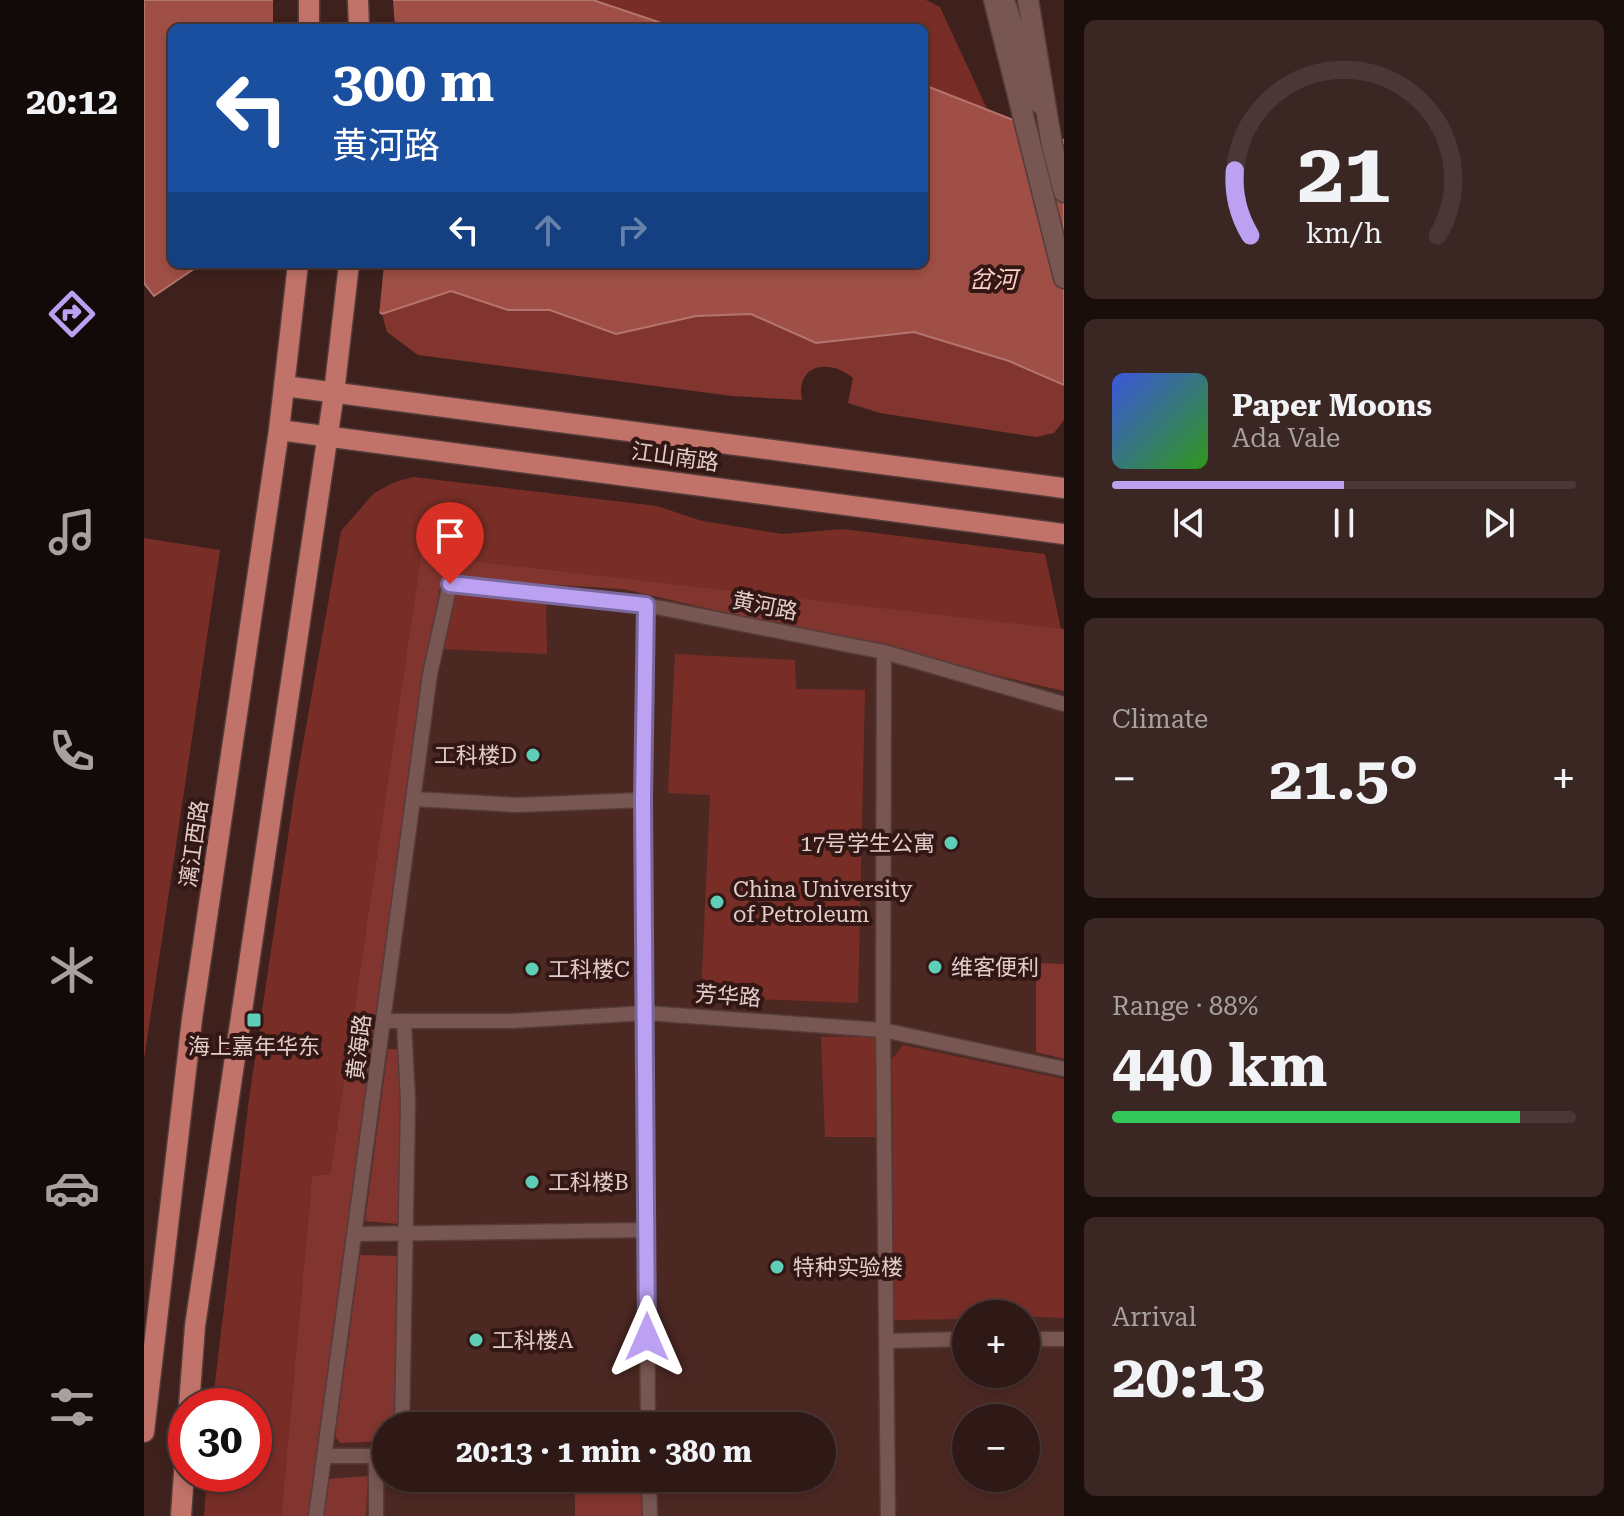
<!DOCTYPE html>
<html lang="en">
<head>
<meta charset="utf-8">
<style>
	body { margin:0; font-family:"Roboto Serif","Noto Sans SC",serif; background:#3a2623; color:#f1f3f6; height:100vh; display:flex; flex-direction:column; font-size:30px; white-space:nowrap }
	* { box-sizing:border-box; margin:0 }
	p { font-size:26px; color:#a7a0a1 }
	.icon { flex:none; width:44px; height:44px; fill:none; stroke:currentColor; stroke-width:2; stroke-linecap:round; stroke-linejoin:round }
	.map { position:relative; flex:1; overflow:hidden }
	.panel { display:flex; flex-direction:column; gap:20px; padding:20px; background:#190e0c; width:560px }
	.panel>* { flex:none }
	.banner { position:absolute; left:24px; top:24px; width:760px; height:244px; border-radius:12px; box-shadow:0 4px 12px #0003,0 0 0 2px #493835; background:#1a4fa0; color:#fff; overflow:hidden }
	.fabs { position:absolute; left:808px; top:1300px; display:grid; gap:16px }
	.fabs a { display:grid; place-items:center; width:88px; height:88px; border-radius:50%; background:#2e1916; box-shadow:0 4px 12px #0003,0 0 0 2px #493835; font-size:40px }
	.speed { position:absolute; left:24px; top:1388px; display:flex; gap:16px; font-size:40px; font-weight:700; text-align:center }
	.speed>* { display:grid; place-content:center; width:104px; height:104px; border-radius:50%; background:#2e1916; box-shadow:0 4px 12px #0003,0 0 0 2px #493835; line-height:1 }
	.speed .limit { border:12px solid #d22; background:#fff; color:#111 }
	.pin { position:absolute; display:grid; place-items:center; width:68px; height:68px; color:#fff; margin:-82px -34px; border-radius:50% 50% 50% 0; rotate:-45deg; box-shadow:0 0 8px #0007 }
	.pin .icon { rotate:45deg }
	.me { position:absolute; width:88px; margin:-44px; rotate:0deg; stroke-linejoin:round; filter:drop-shadow(0 0 6px #0008) }
	.turn { display:flex; align-items:center; gap:28px; height:168px; padding:0 32px; font-size:36px }
	.turn .icon { width:104px; height:104px; stroke-width:2.5 }
	.turn b { display:block; font-size:56px; line-height:68px }
	.lanes { display:flex; align-items:center; height:76px; padding:0 32px; background:#0003; justify-content:center; gap:40px; direction:ltr }
	.lanes .off { opacity:.35 }
	.big { font-size:60px; font-weight:700; line-height:1.1 }
	.panel .widget { flex:1; display:flex; flex-direction:column; justify-content:center; gap:12px; min-width:0; padding:0 28px; border-radius:12px; background:#3a2623 }
	.panel .dial { align-items:center; gap:0 }
	.dial svg { height:208px; overflow:visible; fill:none; stroke:#493835; stroke-width:7; stroke-linecap:round; text-anchor:middle }
	.dial text { fill:#f1f3f6; stroke:none }
	.song { display:flex; align-items:center; gap:24px }
	.cover { width:96px; height:96px; border-radius:12px; background:linear-gradient(135deg,hsl(230 70% 55%),hsl(110 70% 35%)) }
	.played { height:8px; border-radius:4px; background:linear-gradient(90deg,#bca0f2 50%,#493835 50%) }
	.keys { display:flex; justify-content:space-around; direction:ltr }
	.heat { display:flex; justify-content:space-between; align-items:center; font-size:44px; direction:ltr }
	.charge { height:12px; border-radius:6px; background:linear-gradient(90deg,#34c759 88%,#493835 0) }
	.trip { position:absolute; left:228px; top:1412px; width:464px; height:80px; border-radius:40px; background:#2e1916; box-shadow:0 4px 12px #0003,0 0 0 2px #493835; font-weight:700; line-height:80px; text-align:center }
	main { display:flex; flex:1; min-height:0 }
	.tabs { display:flex; flex-direction:column; width:144px; justify-content:space-around; align-items:center; background:#120a09; color:#a7a0a1 }
	.tabs .icon { width:56px; height:56px }
	.tabs .on { color:#bca0f2 }
	.tabs b { font-size:36px; color:#f1f3f6 }
	.map>svg:first-child { display:block }
	.built { fill:#4c2823; fill-rule:evenodd }
	.green { fill:#782e27 }
	.forest { fill:#82352e }
	.water { fill:#9f4f46; stroke:#b3756e; stroke-width:2 }
	.pier { fill:#3e211d }
	.lines { fill:none; stroke-linecap:round; stroke-linejoin:round }
	.minor-casing { stroke:#553c3a; stroke-width:17 }
	.tertiary-casing { stroke:#553c3a; stroke-width:21 }
	.secondary-casing { stroke:#553c3a; stroke-width:23 }
	.primary-casing { stroke:#553c3a; stroke-width:23 }
	.minor { stroke:#785651; stroke-width:14 }
	.tertiary { stroke:#785651; stroke-width:18 }
	.secondary { stroke:#785651; stroke-width:20 }
	.primary { stroke:#c17369; stroke-width:20 }
	.route-casing { stroke:#7a689d; stroke-width:20 }
	.route { stroke:#bca0f2; stroke-width:14 }
	.poi-dot { fill:#5eceb8; stroke:#331714; stroke-width:3 }
	.labels { text-anchor:middle; dominant-baseline:central; stroke-width:8; stroke-linejoin:round; paint-order:stroke }
	.street-label { font-size:22px; fill:#e1cdca; stroke:#331714 }
	.poi-label { font-size:22px; fill:#e1cdca; stroke:#331714; text-anchor:start }
	.water-label { font-size:24px; font-style:italic; fill:#fecec7; stroke:#331714 }
</style>
</head>
<body>
<main>
<nav class="tabs">
<b>20:12</b>
<svg class="icon on" aria-label="directions" viewBox="0 0 24 24"><path d="M12 3l9 9-9 9-9-9zM9 14v-3h6M13 9l2 2-2 2"/></svg>
<svg class="icon" aria-label="music" viewBox="0 0 24 24"><path d="M9 18V5l10-2v13"/><circle cx="6" cy="18" r="3"/><circle cx="16" cy="16" r="3"/></svg>
<svg class="icon" aria-label="phone" viewBox="0 0 24 24"><path d="M5 4h4l2 5-3 2q2 4 5 5l2-3 5 2v4C11 20 4 13 5 4z"/></svg>
<svg class="icon" aria-label="climate" viewBox="0 0 24 24"><path d="M12 3v18M4 7l16 10M4 17L20 7"/></svg>
<svg class="icon" aria-label="car" viewBox="0 0 24 24"><path d="M5 17H2v-5l4-1 3-4h7l3 4 3 1v5h-3M9 17h6M6 11h13"/><circle cx="7" cy="17" r="2"/><circle cx="17" cy="17" r="2"/></svg>
<svg class="icon" aria-label="filters" viewBox="0 0 24 24"><path d="M4 7h16M4 17h16"/><circle cx="9" cy="7" r="2"/><circle cx="15" cy="17" r="2"/></svg>
</nav>
<div class="map">
<svg width="920" height="1516" viewBox="0 0 920 1516">
	<rect width="100%" height="100%" fill="#3e211d"/>
	<path class="built" d="M277,555l643,74v887h-783zM822,1314h60v60h-60zM822,1418h60v60h-60zM242,1426h436v52h-436z"/>
	<g class="green">
		<path d="M449,0h333l14,7 48,104 -64,-26v-57h-248z"/>
		<path d="M269,477l244,29 45,15 80,13 61,-5 202,25 16,75 -640,-74 -91,619 -18,2 -31,340h-77l3,-42h47v-68h-41l1,-15 35,-292 47,-316 45,-252 33,-38 21,-11z"/>
		<path d="M0,538l76,12 -76,510z"/>
		<path d="M310,589l92,13 1,52 -105,-5z"/>
		<path d="M531,654l120,6 1,29 69,1 -7,313 -157,-6 9,-202 -42,-2z"/>
		<path d="M733,1036l4,101h-56l-4,-100z"/>
		<path d="M759,1045l161,34v239l-98,-4v5l-72,1 -2,-261z"/>
	</g>
	<g class="forest">
		<path d="M307,291l57,19h42l66,24 80,-18 55,-2 65,29 98,-11 95,29 55,24v35l-10,13 -18,4 -156,-24 -32,-10 5,-25c-23,-20 -58,-14 -51,22l-70,-4 -314,-41 -31,-23 -5,-18z"/>
		<path d="M277,555l643,74v62l-441,-102 -178,-11 -6,13 -126,925h-32l31,-340 18,-2z"/>
		<path d="M892,963l28,1v95l-28,-7z"/>
		<path d="M244,1049l16,1 -6,174 -33,-3z"/>
		<path d="M216,1255l38,1 -4,170h-8v15l-45,2 -6,-6z"/>
		<path d="M224,1476l-2,40h-43l5,-37z"/>
		<rect x="431" y="1478" width="70" height="38"/>
	</g>
	<g class="water">
		<path d="M0,0h449l83,28h-504v236h29l-47,32 -10,-13z"/>
		<path d="M780,85l140,55v245l-55,-24 -95,-29 -98,11 -65,-29 -55,2 -80,18 -66,-24h-42l-57,-19 -69,23 -61,-50h603z"/>
	</g>
	<g class="pier">
		<path d="M129,0h120l2,28h-122z"/>
		<path d="M173,264h67l-5,52 -60,-49z"/>
	</g>
	<g class="lines">
		<defs>
			<g id="minor">
				<path d="M502,605l-3,195 5,626"/>
				<path d="M740,652l-1,378 5,486"/>
				<path d="M270,799l103,6 126,-5"/>
				<path d="M240,1021h128l134,-8 237,17 181,39"/>
				<path d="M213,1234l290,-4"/>
				<path d="M882,1339h38"/>
				<path d="M744,1341l78,-2"/>
				<path d="M258,1426l6,-324 -4,-80"/>
				<path d="M181,1456h61"/>
				<path d="M505,1478l1,38"/>
				<path d="M172,1516l114,-842 20,-90 196,21 238,47 180,52"/>
				<path d="M232,1516v-61"/>
			</g>
			<path id="tertiary" d="M861,0l34,104"/>
			<g id="secondary">
				<path d="M850,0l70,278"/>
				<path d="M884,0l24,145 12,47"/>
			</g>
			<g id="primary">
				<path d="M165,0v28"/>
				<path d="M214,0l1,28"/>
				<path d="M140,386l780,102"/>
				<path d="M135,430l785,104"/>
				<path d="M45,1406l6,-80 139,-933 15,-129"/>
				<path d="M0,1432l48,-413 87,-589 19,-166"/>
				<path d="M37,1516l5,-72"/>
			</g>
		</defs>
		<use href="#minor" class="minor-casing"/>
		<use href="#tertiary" class="tertiary-casing"/>
		<use href="#secondary" class="secondary-casing"/>
		<use href="#primary" class="primary-casing"/>
		<use href="#minor" class="minor"/>
		<use href="#tertiary" class="tertiary"/>
		<use href="#secondary" class="secondary"/>
		<use href="#primary" class="primary"/>
	</g>
	<g class="lines">
		<defs>
			<path id="route" d="M306,584l196,21 -3,195 4,537"/>
		</defs>
		<use href="#route" class="route-casing"/>
		<use href="#route" class="route"/>
	</g>
	<g class="poi-dot">
		<circle cx="389" cy="755" r="8"/>
		<circle cx="807" cy="843" r="8"/>
		<circle cx="573" cy="902" r="8"/>
		<circle cx="791" cy="967" r="8"/>
		<circle cx="388" cy="969" r="8"/>
		<rect x="102" y="1012" width="16" height="16" rx="4"/>
		<circle cx="388" cy="1182" r="8"/>
		<circle cx="633" cy="1267" r="8"/>
		<circle cx="332" cy="1340" r="8"/>
	</g>
	<g class="labels">
		<g class="street-label">
			<text transform="translate(531 457) rotate(8)">江山南路</text>
			<text transform="translate(621 606) rotate(11)">黄河路</text>
			<text transform="translate(50 844) rotate(-82)">漓江西路</text>
			<text transform="translate(584 996) rotate(4)">芳华路</text>
			<text transform="translate(215 1047) rotate(-83)">黄海路</text>
		</g>
		<g class="poi-label">
			<text x="373" y="755" text-anchor="end">工科楼D</text>
			<text x="791" y="843" text-anchor="end">17号学生公寓</text>
			<text x="589" y="889">China University<tspan x="589" dy="25">of Petroleum</tspan></text>
			<text x="807" y="967">维客便利</text>
			<text x="404" y="969">工科楼C</text>
			<text x="110" y="1046" text-anchor="middle">海上嘉年华东</text>
			<text x="404" y="1182">工科楼B</text>
			<text x="649" y="1267">特种实验楼</text>
			<text x="348" y="1340">工科楼A</text>
		</g>
		<g class="water-label">
			<text x="849" y="280">岔河</text>
		</g>
	</g>
</svg>
<div class="fabs">
<a>+</a>
<a>−</a>
</div>
<div class="speed"><div class="limit">30</div></div>
<div class="pin" style="left:306px;top:584px;background:#d93025"><svg class="icon" aria-label="arrive" viewBox="0 0 24 24"><path d="M6 21V4h12l-3 4 3 4H6"/></svg></div>
<svg class="me" style="left:503px;top:1337px" viewBox="-20 -20 40 40"><path d="M0-17L14 15 0 8-14 15z" fill="#bca0f2" stroke="#fff" stroke-width="4"/></svg>
<div class="trip">20:13 · 1 min · 380 m</div>
<div class="banner">
<div class="turn"><svg class="icon" aria-label="left" viewBox="0 0 24 24"><path d="M17 20v-9H6M10 6l-5 5 5 5"/></svg><div><b>300 m</b>黄河路</div></div>
<div class="lanes"><svg class="icon" aria-label="left" viewBox="0 0 24 24"><path d="M17 20v-9H6M10 6l-5 5 5 5"/></svg><svg class="icon off" aria-label="ahead" viewBox="0 0 24 24"><path d="M12 20V5M6 11l6-6 6 6"/></svg><svg class="icon off" aria-label="right" viewBox="0 0 24 24"><path d="M7 20v-9h11M14 6l5 5-5 5"/></svg></div>
</div>
</div>
<section class="panel">
<div class="widget dial"><svg viewBox="0 0 100 80">
<path d="M14 69A42 42 0 1 1 86 69"/>
<path d="M14 69A42 42 0 0 1 8 44" stroke="#bca0f2"/>
<text x="50" y="56" font-size="32" font-weight="700">21</text>
<text x="50" y="72" font-size="11">km/h</text>
</svg></div>
<div class="widget">
<div class="song"><i class="cover"></i><div><b>Paper Moons</b><p>Ada Vale</p></div></div>
<div class="played"></div>
<div class="keys"><svg class="icon" aria-label="previous" viewBox="0 0 24 24"><path d="M18 5L8 12l10 7zM5 5v14"/></svg><svg class="icon" aria-label="pause" viewBox="0 0 24 24"><path d="M8 5v14M16 5v14"/></svg><svg class="icon" aria-label="next" viewBox="0 0 24 24"><path d="M6 5l10 7-10 7zM19 5v14"/></svg></div>
</div>
<div class="widget"><p>Climate</p>
<div class="heat"><a>−</a><b class="big">21.5°</b><a>+</a></div>
</div>
<div class="widget"><p>Range · 88%</p><b class="big">440 km</b><div class="charge"></div></div>
<div class="widget"><p>Arrival</p><b class="big">20:13</b></div>
</section>
</main>
</body>
</html>
